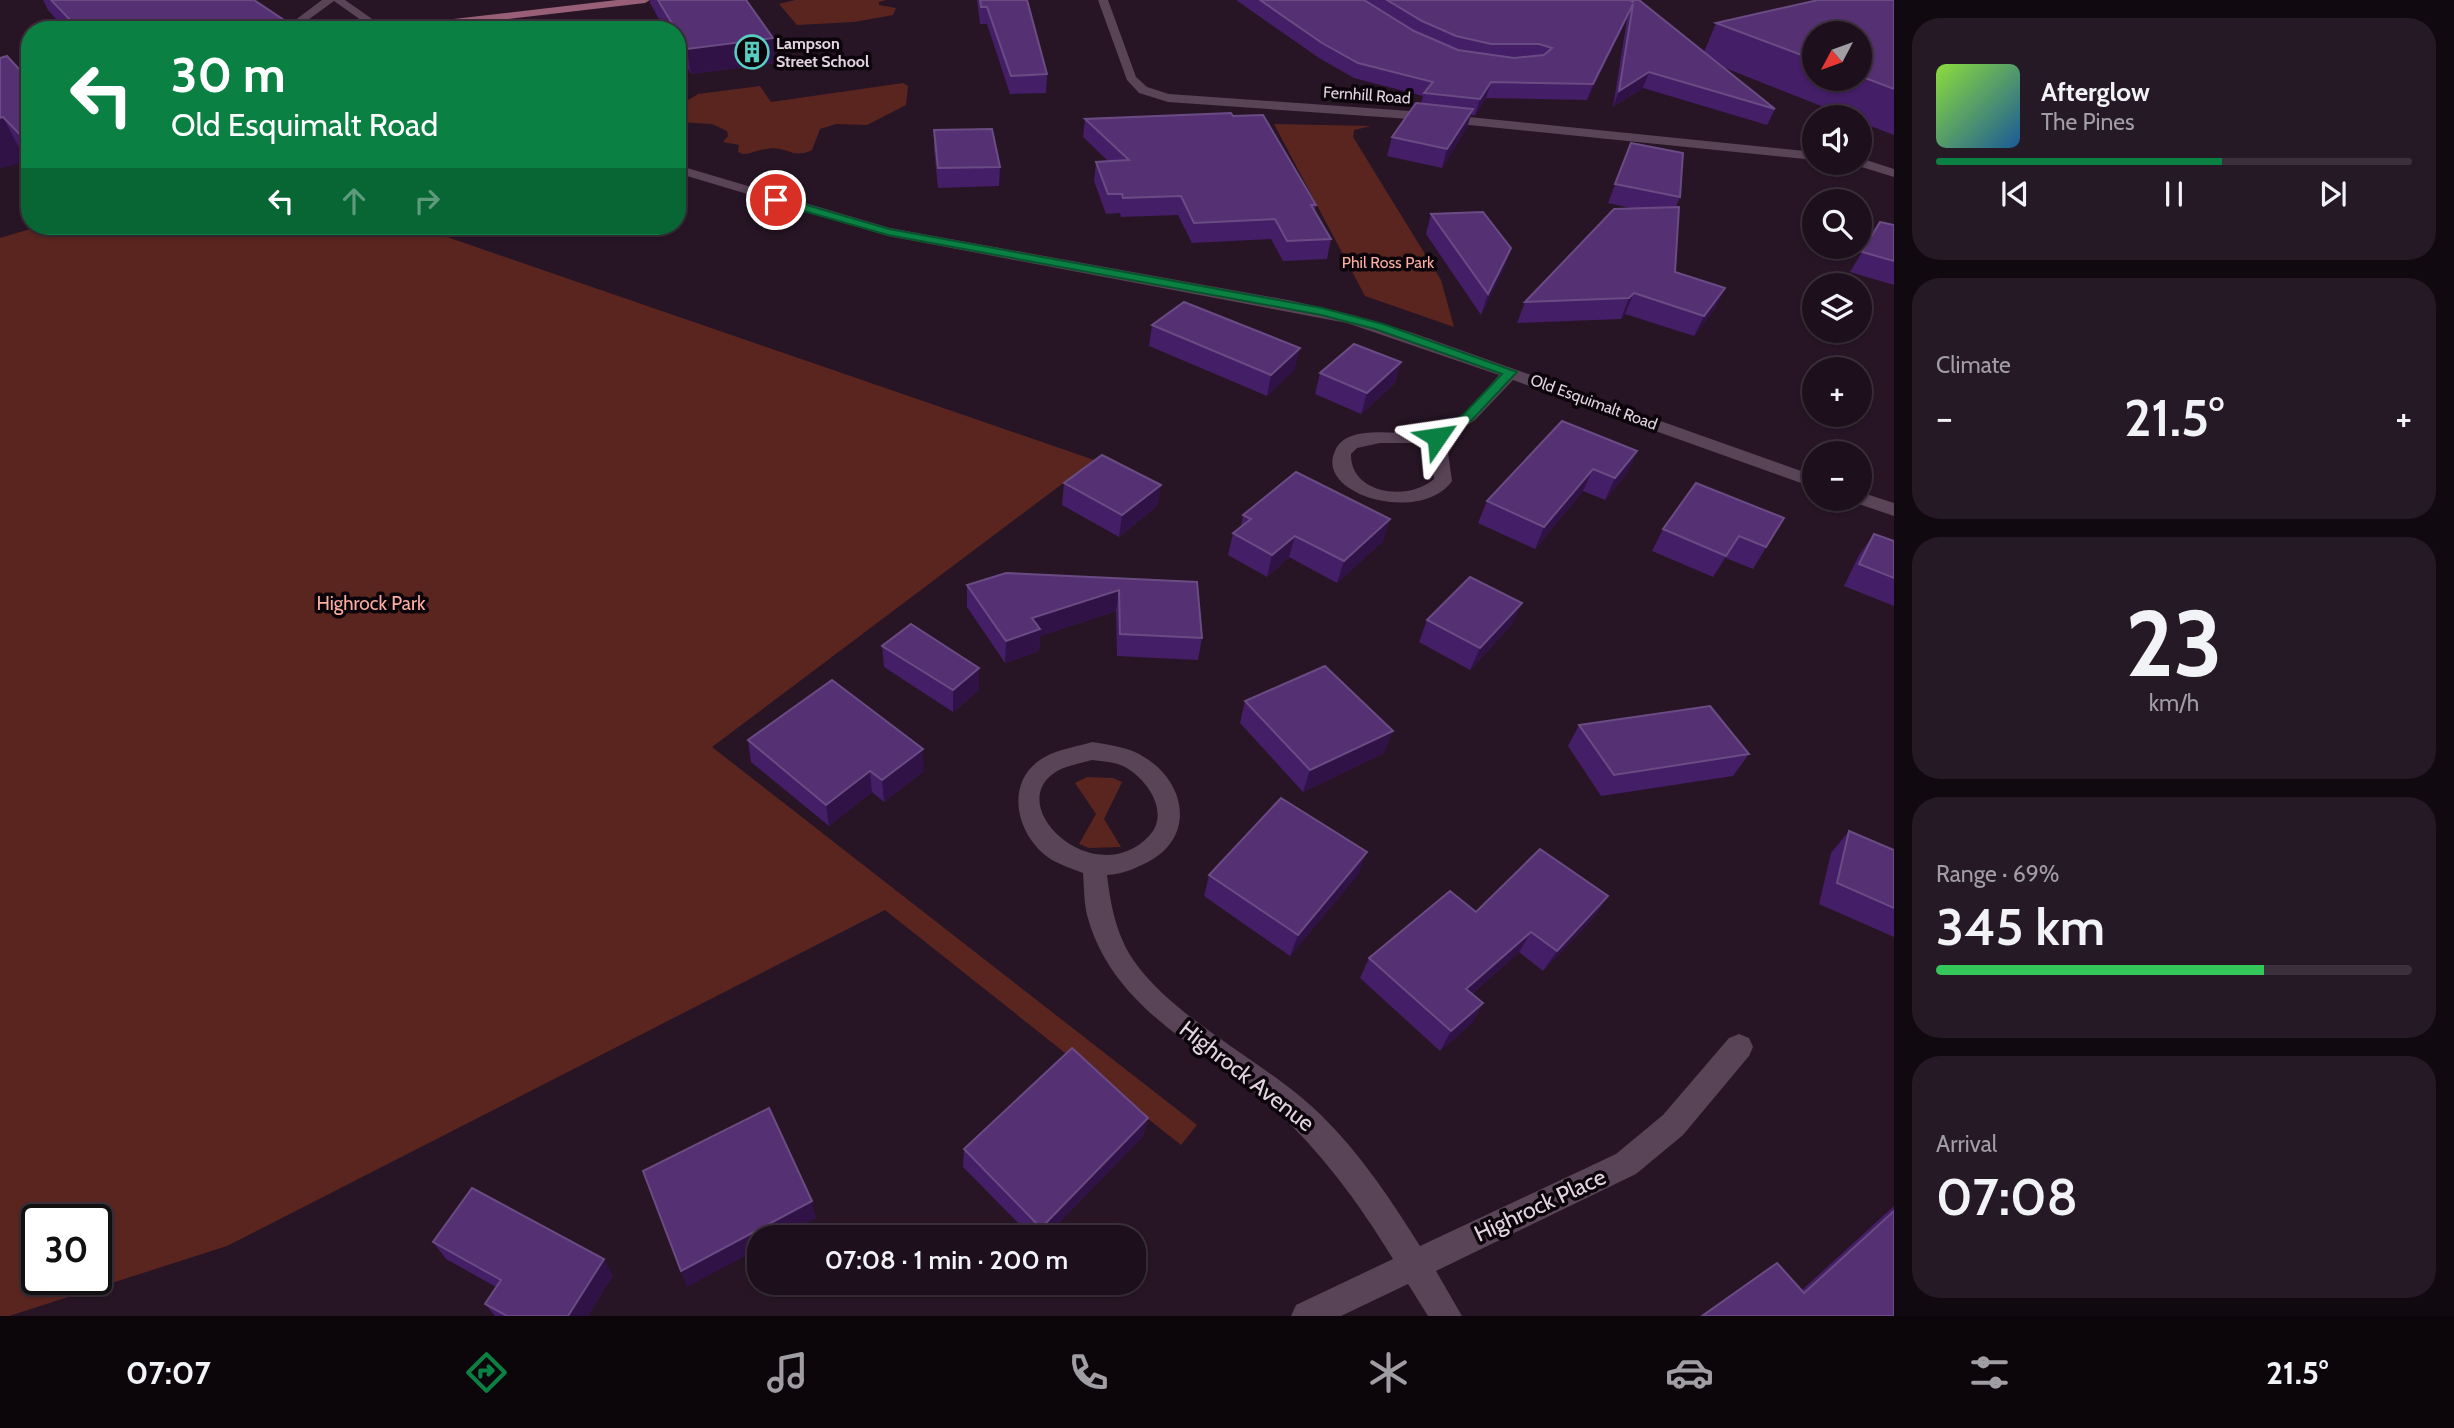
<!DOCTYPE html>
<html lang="en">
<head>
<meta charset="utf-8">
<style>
	body { margin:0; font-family:Cabin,sans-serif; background:#251925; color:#f1f3f6; height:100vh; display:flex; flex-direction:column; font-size:26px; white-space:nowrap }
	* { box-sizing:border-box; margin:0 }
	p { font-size:23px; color:#a09da3 }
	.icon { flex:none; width:38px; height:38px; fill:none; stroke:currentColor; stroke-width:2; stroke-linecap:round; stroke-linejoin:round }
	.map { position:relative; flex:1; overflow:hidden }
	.panel { display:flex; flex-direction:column; gap:18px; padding:18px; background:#10090f; width:560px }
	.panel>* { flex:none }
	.banner { position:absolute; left:21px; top:21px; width:665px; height:214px; border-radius:28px; box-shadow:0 2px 5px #0004,0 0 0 2px #3b303b; background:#0b8043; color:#fff; overflow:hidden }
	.needle { width:46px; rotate:229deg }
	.tools { position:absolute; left:1802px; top:21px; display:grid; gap:14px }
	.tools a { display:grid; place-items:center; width:70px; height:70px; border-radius:50%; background:#1d101c; box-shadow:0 2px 5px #0004,0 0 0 2px #3b303b; font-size:35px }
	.speed { position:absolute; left:21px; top:1204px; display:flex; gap:14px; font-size:35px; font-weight:700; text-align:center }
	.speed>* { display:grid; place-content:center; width:91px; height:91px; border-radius:50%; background:#1d101c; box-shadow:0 2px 5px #0004,0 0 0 2px #3b303b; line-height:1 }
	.speed .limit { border:4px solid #111; border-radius:10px; background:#fff; color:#111 }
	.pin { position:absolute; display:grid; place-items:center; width:60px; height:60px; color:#fff; margin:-30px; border:4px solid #fff; border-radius:50%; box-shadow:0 2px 7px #0007 }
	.me { position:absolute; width:77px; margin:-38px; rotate:58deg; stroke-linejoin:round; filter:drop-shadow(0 0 5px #0008) }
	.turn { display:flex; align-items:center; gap:24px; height:147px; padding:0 35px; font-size:32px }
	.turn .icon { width:91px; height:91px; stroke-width:2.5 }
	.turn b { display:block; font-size:49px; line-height:60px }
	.lanes { display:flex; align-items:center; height:66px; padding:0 35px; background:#0003; justify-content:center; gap:35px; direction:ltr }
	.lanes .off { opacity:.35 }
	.big { font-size:52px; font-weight:600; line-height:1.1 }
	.panel .tile { flex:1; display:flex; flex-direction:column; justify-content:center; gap:10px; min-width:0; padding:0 24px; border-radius:28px; background:#251925 }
	.panel .dial { align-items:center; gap:0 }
	.dial b { font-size:91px; line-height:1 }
	.song { display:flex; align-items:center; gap:21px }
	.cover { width:84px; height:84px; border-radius:10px; background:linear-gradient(135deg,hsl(90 70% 55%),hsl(210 70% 35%)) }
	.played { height:7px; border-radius:4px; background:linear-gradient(90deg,#0b8043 60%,#3b303b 60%) }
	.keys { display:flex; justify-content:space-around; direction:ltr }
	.heat { display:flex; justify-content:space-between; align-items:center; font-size:38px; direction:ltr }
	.charge { height:10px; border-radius:5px; background:linear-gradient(90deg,#34c759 69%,#3b303b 0) }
	.trip { position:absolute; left:747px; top:1225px; width:399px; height:70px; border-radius:28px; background:#1d101c; box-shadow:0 2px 5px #0004,0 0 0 2px #3b303b; font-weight:600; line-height:70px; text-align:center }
	.tab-bar { display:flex; height:112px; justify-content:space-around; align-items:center; background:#0c060b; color:#a09da3 }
	.tab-bar .icon { width:49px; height:49px }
	.tab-bar .active { color:#0b8043 }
	.tab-bar b { font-size:32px; color:#f1f3f6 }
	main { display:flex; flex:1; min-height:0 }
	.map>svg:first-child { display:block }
	.green { fill:#5a251f; fill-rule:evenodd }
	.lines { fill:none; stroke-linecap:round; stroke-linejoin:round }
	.minor { fill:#594356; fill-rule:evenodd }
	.major { fill:#985f76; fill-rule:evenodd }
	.wall { fill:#441e66; fill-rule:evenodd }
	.shaded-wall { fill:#311247 }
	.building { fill:#553173; stroke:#6b4b84; stroke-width:2 }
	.route { fill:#0b8043; stroke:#07532c; stroke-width:2 }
	.labels { text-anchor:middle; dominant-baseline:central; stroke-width:7; stroke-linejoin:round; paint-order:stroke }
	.far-poi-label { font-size:16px; font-weight:bold; fill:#e1d4df; stroke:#0b040a; text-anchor:start }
	.far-street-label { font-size:16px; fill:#e1d4df; stroke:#0b040a }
	.far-park-label { font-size:16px; fill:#fcada1; stroke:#0b040a }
	.park-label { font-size:19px; fill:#fcada1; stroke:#0b040a }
	.near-street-label { font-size:23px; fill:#e1d4df; stroke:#0b040a }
</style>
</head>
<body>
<main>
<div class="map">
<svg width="1894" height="1316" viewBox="0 0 1894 1316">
	<rect width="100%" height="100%" fill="#271525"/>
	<g class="green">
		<path d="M795,0h91l-7,2v3l17,3 -3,7 -39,7 -57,3 -18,-21z"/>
		<path d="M903,83l5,3 -2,19 -39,20 -31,-1 -16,5 -8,21c-20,10 -25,-5 -46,-1 -8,1 -15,5 -23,5l-5,-2 1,-7 -16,-3 5,-6 -1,-5 -15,-7 -35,-2v-15l21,-13 62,-8 11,16z"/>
		<path d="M1274,124l97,2 -17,4 -1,7 88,143 13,47 -89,-31z"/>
		<path d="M40,226h375l679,234 -382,287 485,378 -16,20 -296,-235 -658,336 -218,70h-9v-1078zM37,1220h59v59h-59z"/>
		<path d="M1087,777l26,1 9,4 -18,37 17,28 -32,1 -10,-4 17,-30 -21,-31z"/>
	</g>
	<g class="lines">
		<g class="minor">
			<path d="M322,0h23l43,30h-13l-41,-29 -40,29h-12z"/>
			<path d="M1098,0h10l28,77 11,10 22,7 241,17 405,41v8l-405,-41 -242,-17 -29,-9 -12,-13z"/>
			<path d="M1860,158l34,11v8l-39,-12 -1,-2h6z"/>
			<path d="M677,165l213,63 403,73 64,15 56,17 402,143v12l-302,-108 -38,40 -29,19 6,42c-31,44 -138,14 -117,-30 14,-32 75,-11 100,-20 27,-10 46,-36 64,-56l-152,-52 -459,-87 -211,-63zM1380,443h49l5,36c-26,23 -84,15 -83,-25l6,-6z"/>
			<path d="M1860,492l34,11v13l-41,-14 -2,-3h9z"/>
			<path d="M1092,742c18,3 37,5 52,15 42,25 52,80 4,105 -14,7 -25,12 -41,13 3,25 7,48 18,71 35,68 141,114 196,169 39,38 70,85 99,131l196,-92 47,-39 66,-77 10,-4 10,4 4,9 -4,9 -66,79 -47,39 -200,97 26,45h-34l-20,-32 -67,32h-50l5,-11 97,-46c-34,-56 -73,-109 -122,-153 -68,-60 -158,-95 -184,-191 -3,-13 -3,-29 -4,-42 -10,-4 -22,-8 -31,-13 -36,-22 -50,-80 -7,-103 13,-8 32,-10 47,-15zM1092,760c10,1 22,2 31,6 24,12 48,47 26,70 -56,59 -153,-35 -88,-67 9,-4 21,-6 31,-9z"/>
		</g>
		<path class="major" d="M617,0h33l-5,3 -230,27h-36l5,-3z"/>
	</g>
	<g class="wall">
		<path d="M43,0h211l45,30h-233l-18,-20z"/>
		<path d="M650,0h96l30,63 -85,11 -14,-23v-21h-12l-15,-27z"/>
		<path d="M977,0h50l20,74 -1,19 -36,1 -23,-70h-7z"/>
		<path d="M1236,0h393l3,1 1,-1h6l65,52 12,-29 178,-23v135l-34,-13v-5h-11l-124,-49 50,41 -8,16 -124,-37 -30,19 14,-88 -40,81 -101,-2 -11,17h-4l-4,12 -25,41 -55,-12 5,-19 29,-33 2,-8 -69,-18 -35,-20zM1815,33h45v46h-45z"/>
		<path d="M0,58l30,23v84l-4,-4 -26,7z"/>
		<path d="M1233,116l83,89 -1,6 16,28 -4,20 -44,2 -12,-22 -79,4 -14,-28 -57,2 -1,-4 -14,1 -12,-33 2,-19 12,-1 -25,-24 2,-18z"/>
		<path d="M934,130l66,37 -1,19 -61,2 -4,-39z"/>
		<path d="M1631,143l49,54 -4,10 -1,65 50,16 -10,20 -21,28 -69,-22 -4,5 -104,4 8,-21 106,-94 -23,-5z"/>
		<path d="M1431,214l80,34 -7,20 -23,47 -55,-81z"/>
		<path d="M1894,225v60l-44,-13 12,-20z"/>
		<path d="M1152,325l143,44 -28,27 -118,-50z"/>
		<path d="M1401,362l-6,21 -34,31 -46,-20 5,-21z"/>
		<path d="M1637,451l-10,22 -22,27 -22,-9 -48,58 -57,-26 9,-22z"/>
		<path d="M1064,483l97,2 -4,21 -38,31 -57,-32z"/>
		<path d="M1243,515l140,26 -46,42 -48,-26 -22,20 -39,-22 5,-22 8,-6z"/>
		<path d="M1784,518l-31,51 -27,-11 -13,19 -61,-26 11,-22z"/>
		<path d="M1874,534l20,7v65l-50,-20 15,-31z"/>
		<path d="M1197,582l5,56 -4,22 -81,-4 -1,-45 -76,25 -1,15 -34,12 -38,-56v-22z"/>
		<path d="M1427,620l85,4 -42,46 -51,-28z"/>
		<path d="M882,646l97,22v22l-26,22 -69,-45z"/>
		<path d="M1245,701l139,52 -81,39 -63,-69z"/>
		<path d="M1579,725l170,29 -16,22 -132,20 -33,-50z"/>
		<path d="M748,740l176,31 -40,31 -12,-10 -43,34 -78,-64z"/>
		<path d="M1849,831l45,19v87l-75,-33 12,-51z"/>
		<path d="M1359,873l-69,83 -86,-60 5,-21z"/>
		<path d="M1608,896l-14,21 -51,54 -24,-19 -47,42 11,9 -11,20 -32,28 -80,-73 9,-20 107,-46z"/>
		<path d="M1148,1118l-5,18 -98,101h-13l-69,-70 1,-18z"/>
		<path d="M1894,1206v110h-192l100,-26z"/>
		<path d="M433,1242l180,33 -25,41h-93l-10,-12 11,-17 -50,-28z"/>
	</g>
	<g class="shaded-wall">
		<path d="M1633,4l-6,15 -40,81 6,-16z"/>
		<path d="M83,24l3,6h-9l-2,-5z"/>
		<path d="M773,38l3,25 -85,11 -4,-25z"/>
		<path d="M1649,72l-6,16 -30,19 6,-16z"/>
		<path d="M1491,82l-5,16 -11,17 5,-16z"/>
		<path d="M1473,109l-6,18 -25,41 5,-19z"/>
		<path d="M3,117l23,44 -26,7v-50z"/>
		<path d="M1511,248l-7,20 -23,47 7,-21z"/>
		<path d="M1725,288l-10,20 -21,28 10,-20z"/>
		<path d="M1634,293l-9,21 -4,5 8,-21z"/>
		<path d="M1300,348l-5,21 -28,27 4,-21z"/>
		<path d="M1401,362l-6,21 -34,31 6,-21z"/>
		<path d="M1637,451l-10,22 -22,27 10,-22z"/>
		<path d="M1593,469l-10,22 -48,58 9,-22z"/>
		<path d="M1161,485l-4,21 -38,31 3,-22z"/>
		<path d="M1390,519l-7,22 -46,42 7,-22z"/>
		<path d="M1295,536l-6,21 -22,20 5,-22z"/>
		<path d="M1739,536l-13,22 -13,19 13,-21z"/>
		<path d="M1119,590l-3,21 -76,25 -1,15 -34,12 1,-22 26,-23z"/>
		<path d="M1522,603l-10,21 -42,46 10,-22z"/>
		<path d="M979,668v22l-26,22v-22z"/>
		<path d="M1393,731l-9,22 -81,39 7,-22z"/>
		<path d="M923,749l1,22 -40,31 -2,-22z"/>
		<path d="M870,771l2,21 -43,34 -3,-21z"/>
		<path d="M1367,852l-8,21 -69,83 8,-21z"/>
		<path d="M1608,896l-14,21 -51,54 14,-20z"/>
		<path d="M1531,932l-12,20 -64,57 11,-20z"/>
		<path d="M1483,1003l-11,20 -32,28 11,-20z"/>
		<path d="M1148,1118l-5,18 -98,101h-5l1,-9z"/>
		<path d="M812,1201l4,17 -36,19h-20v11l-73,39 -6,-16z"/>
		<path d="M604,1259l9,16 -25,41h-20z"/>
	</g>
	<g class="building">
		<path d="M51,0h203l45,30h-214l-2,-6 -8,1z"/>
		<path d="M658,0h88l27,38 -86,11 -10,-16v-3h-1z"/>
		<path d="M980,0h47l20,74 -36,2 -24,-69h-6z"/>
		<path d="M1260,0h104l50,31 44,19 56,8 30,-3 8,-7 -13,-4h-48l-35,-8 -34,-15 -35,-21h242l4,2v-2h6l136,109 -126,-37 -30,19 14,-87 -40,80 -102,-2 -11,17 -56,-6 9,-11 -75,-19 -36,-20z"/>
		<path d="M1818,0h76v89l-34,-13v-43h-45v27l-99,-37z"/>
		<path d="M335,27l4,3h-16z"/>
		<path d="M7,56l23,25v64l-27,-28 -3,1v-60z"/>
		<path d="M1416,103l57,6 -26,40 -55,-12z"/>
		<path d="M1231,113l2,3 30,-1 53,90h-5l20,34 -44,2 -12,-22 -81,4 -13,-27 -58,2 -1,-4h-14l-12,-32 33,-2 -44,-41z"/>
		<path d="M992,129l8,38 -62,1 -4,-38z"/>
		<path d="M1631,143l52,10 -3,44 -65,-13z"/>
		<path d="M1679,207l-4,65 50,16 -21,28 -70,-23 -5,5 -104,4 89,-93z"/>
		<path d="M1483,212l28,36 -23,46 -57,-80z"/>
		<path d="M1880,222l14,3v36l-32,-9z"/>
		<path d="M1184,302l116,46 -29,27 -119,-50z"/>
		<path d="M1354,344l47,18 -34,31 -47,-20z"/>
		<path d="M1562,421l75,30 -22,27 -22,-9 -49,58 -57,-26z"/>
		<path d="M1102,455l59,30 -39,30 -58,-32z"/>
		<path d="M1296,472l94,47 -46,42 -49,-25 -23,19 -39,-22 18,-14 -8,-4z"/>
		<path d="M1696,483l88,35 -18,29 -27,-11 -13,20 -63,-27z"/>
		<path d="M1874,534l20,7v37l-35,-14z"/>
		<path d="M1006,573l191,9 5,56 -82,-4 -1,-44 -87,28 8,11 -34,12 -39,-56z"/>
		<path d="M1470,577l52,26 -42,45 -53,-28z"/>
		<path d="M911,624l68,44 -26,22 -71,-44z"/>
		<path d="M1325,666l68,65 -83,39 -65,-69z"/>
		<path d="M832,680l91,69 -41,31 -12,-9 -44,34 -78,-65z"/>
		<path d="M1710,706l39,48 -135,21 -35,-50z"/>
		<path d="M1281,798l86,54 -69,83 -89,-60z"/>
		<path d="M1849,831l45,19v58l-57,-25z"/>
		<path d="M1540,849l68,47 -51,55 -26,-19 -65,57 17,14 -32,28 -82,-73 81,-67 26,21z"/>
		<path d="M1072,1048l76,70 -107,110 -77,-79z"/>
		<path d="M769,1108l43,93 -131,70 -38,-100z"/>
		<path d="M472,1188l132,71 -36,57h-61l-22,-12 16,-24 -68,-38z"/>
		<path d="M1894,1211v105h-192l75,-53 27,30z"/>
	</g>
	<path class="route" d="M776,196l113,33 433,79 61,16 134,48 -45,48 -35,21 -7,-4 2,-2 31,-20 39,-41 -127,-45 -54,-14 -433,-80 -116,-33v-5z"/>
	<defs>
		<symbol id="building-ring" viewBox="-11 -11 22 22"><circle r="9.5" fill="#0b040a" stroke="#57cec1" stroke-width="1.5"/><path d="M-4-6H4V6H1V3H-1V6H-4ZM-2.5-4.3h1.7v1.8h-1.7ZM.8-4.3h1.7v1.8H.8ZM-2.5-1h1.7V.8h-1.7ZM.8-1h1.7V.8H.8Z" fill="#57cec1"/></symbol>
	</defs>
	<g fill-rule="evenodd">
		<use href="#building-ring" x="733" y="33" width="38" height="38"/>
	</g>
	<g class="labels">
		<g class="far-poi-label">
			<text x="776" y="43">Lampson<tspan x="776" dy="18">Street School</tspan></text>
		</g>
		<g class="far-street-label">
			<text transform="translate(1367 95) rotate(4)">Fernhill Road</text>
			<text transform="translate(1594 402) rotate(20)">Old Esquimalt Road</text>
		</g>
		<g class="far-park-label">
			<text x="1388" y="262">Phil Ross Park</text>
		</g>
		<g class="park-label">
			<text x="371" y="603">Highrock Park</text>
		</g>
		<g class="near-street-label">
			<text transform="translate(1247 1076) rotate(38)">Highrock Avenue</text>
			<text transform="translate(1540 1205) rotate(-25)">Highrock Place</text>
		</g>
	</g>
</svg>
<div class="tools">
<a><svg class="needle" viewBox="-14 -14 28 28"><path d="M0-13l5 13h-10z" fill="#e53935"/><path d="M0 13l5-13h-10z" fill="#a09da3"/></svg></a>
<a><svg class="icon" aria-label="sound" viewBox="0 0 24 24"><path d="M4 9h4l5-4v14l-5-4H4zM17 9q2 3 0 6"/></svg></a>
<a><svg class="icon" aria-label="search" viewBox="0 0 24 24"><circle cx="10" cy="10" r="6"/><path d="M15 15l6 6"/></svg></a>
<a><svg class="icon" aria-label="layers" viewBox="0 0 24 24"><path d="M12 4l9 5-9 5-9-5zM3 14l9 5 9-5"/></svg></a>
<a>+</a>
<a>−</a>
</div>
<div class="speed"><div class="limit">30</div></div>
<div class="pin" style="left:776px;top:200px;background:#d93025"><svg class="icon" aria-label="arrive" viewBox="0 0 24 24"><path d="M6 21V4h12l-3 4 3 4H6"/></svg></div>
<svg class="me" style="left:1437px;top:437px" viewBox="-20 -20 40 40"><path d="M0-17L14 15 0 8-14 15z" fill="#0b8043" stroke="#fff" stroke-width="4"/></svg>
<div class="trip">07:08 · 1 min · 200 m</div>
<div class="banner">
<div class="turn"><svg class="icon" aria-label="left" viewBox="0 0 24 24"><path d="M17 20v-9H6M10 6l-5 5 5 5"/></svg><div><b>30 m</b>Old Esquimalt Road</div></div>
<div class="lanes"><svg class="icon" aria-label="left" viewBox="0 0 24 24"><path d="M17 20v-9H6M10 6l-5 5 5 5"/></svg><svg class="icon off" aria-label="ahead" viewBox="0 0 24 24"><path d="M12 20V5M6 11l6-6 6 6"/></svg><svg class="icon off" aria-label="right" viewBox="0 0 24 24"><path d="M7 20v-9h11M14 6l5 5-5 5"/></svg></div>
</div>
</div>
<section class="panel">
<div class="tile">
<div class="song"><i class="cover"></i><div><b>Afterglow</b><p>The Pines</p></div></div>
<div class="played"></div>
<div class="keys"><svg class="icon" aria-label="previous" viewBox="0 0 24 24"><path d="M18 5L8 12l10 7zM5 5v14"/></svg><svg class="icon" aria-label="pause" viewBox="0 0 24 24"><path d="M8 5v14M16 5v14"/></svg><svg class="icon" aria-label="next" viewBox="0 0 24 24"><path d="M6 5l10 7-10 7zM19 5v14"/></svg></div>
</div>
<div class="tile"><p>Climate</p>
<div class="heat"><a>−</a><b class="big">21.5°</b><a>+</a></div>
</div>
<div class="tile dial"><b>23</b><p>km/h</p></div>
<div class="tile"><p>Range · 69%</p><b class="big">345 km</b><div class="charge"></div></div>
<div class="tile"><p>Arrival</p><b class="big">07:08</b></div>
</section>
</main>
<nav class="tab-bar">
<b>07:07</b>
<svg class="icon active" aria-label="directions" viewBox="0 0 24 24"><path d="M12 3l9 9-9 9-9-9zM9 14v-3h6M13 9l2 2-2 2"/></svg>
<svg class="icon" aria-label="music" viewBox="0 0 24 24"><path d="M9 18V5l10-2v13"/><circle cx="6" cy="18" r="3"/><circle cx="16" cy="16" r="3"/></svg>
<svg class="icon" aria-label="phone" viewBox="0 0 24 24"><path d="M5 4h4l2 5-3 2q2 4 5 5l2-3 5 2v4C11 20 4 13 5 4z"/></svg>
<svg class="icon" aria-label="climate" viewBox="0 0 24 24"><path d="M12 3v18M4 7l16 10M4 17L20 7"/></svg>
<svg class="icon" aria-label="car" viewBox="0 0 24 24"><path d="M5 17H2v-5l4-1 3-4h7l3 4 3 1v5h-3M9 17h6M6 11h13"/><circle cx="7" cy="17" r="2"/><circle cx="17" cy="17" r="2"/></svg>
<svg class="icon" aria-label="filters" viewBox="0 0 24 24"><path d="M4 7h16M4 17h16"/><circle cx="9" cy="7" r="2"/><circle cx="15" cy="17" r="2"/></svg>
<b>21.5°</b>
</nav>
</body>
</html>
